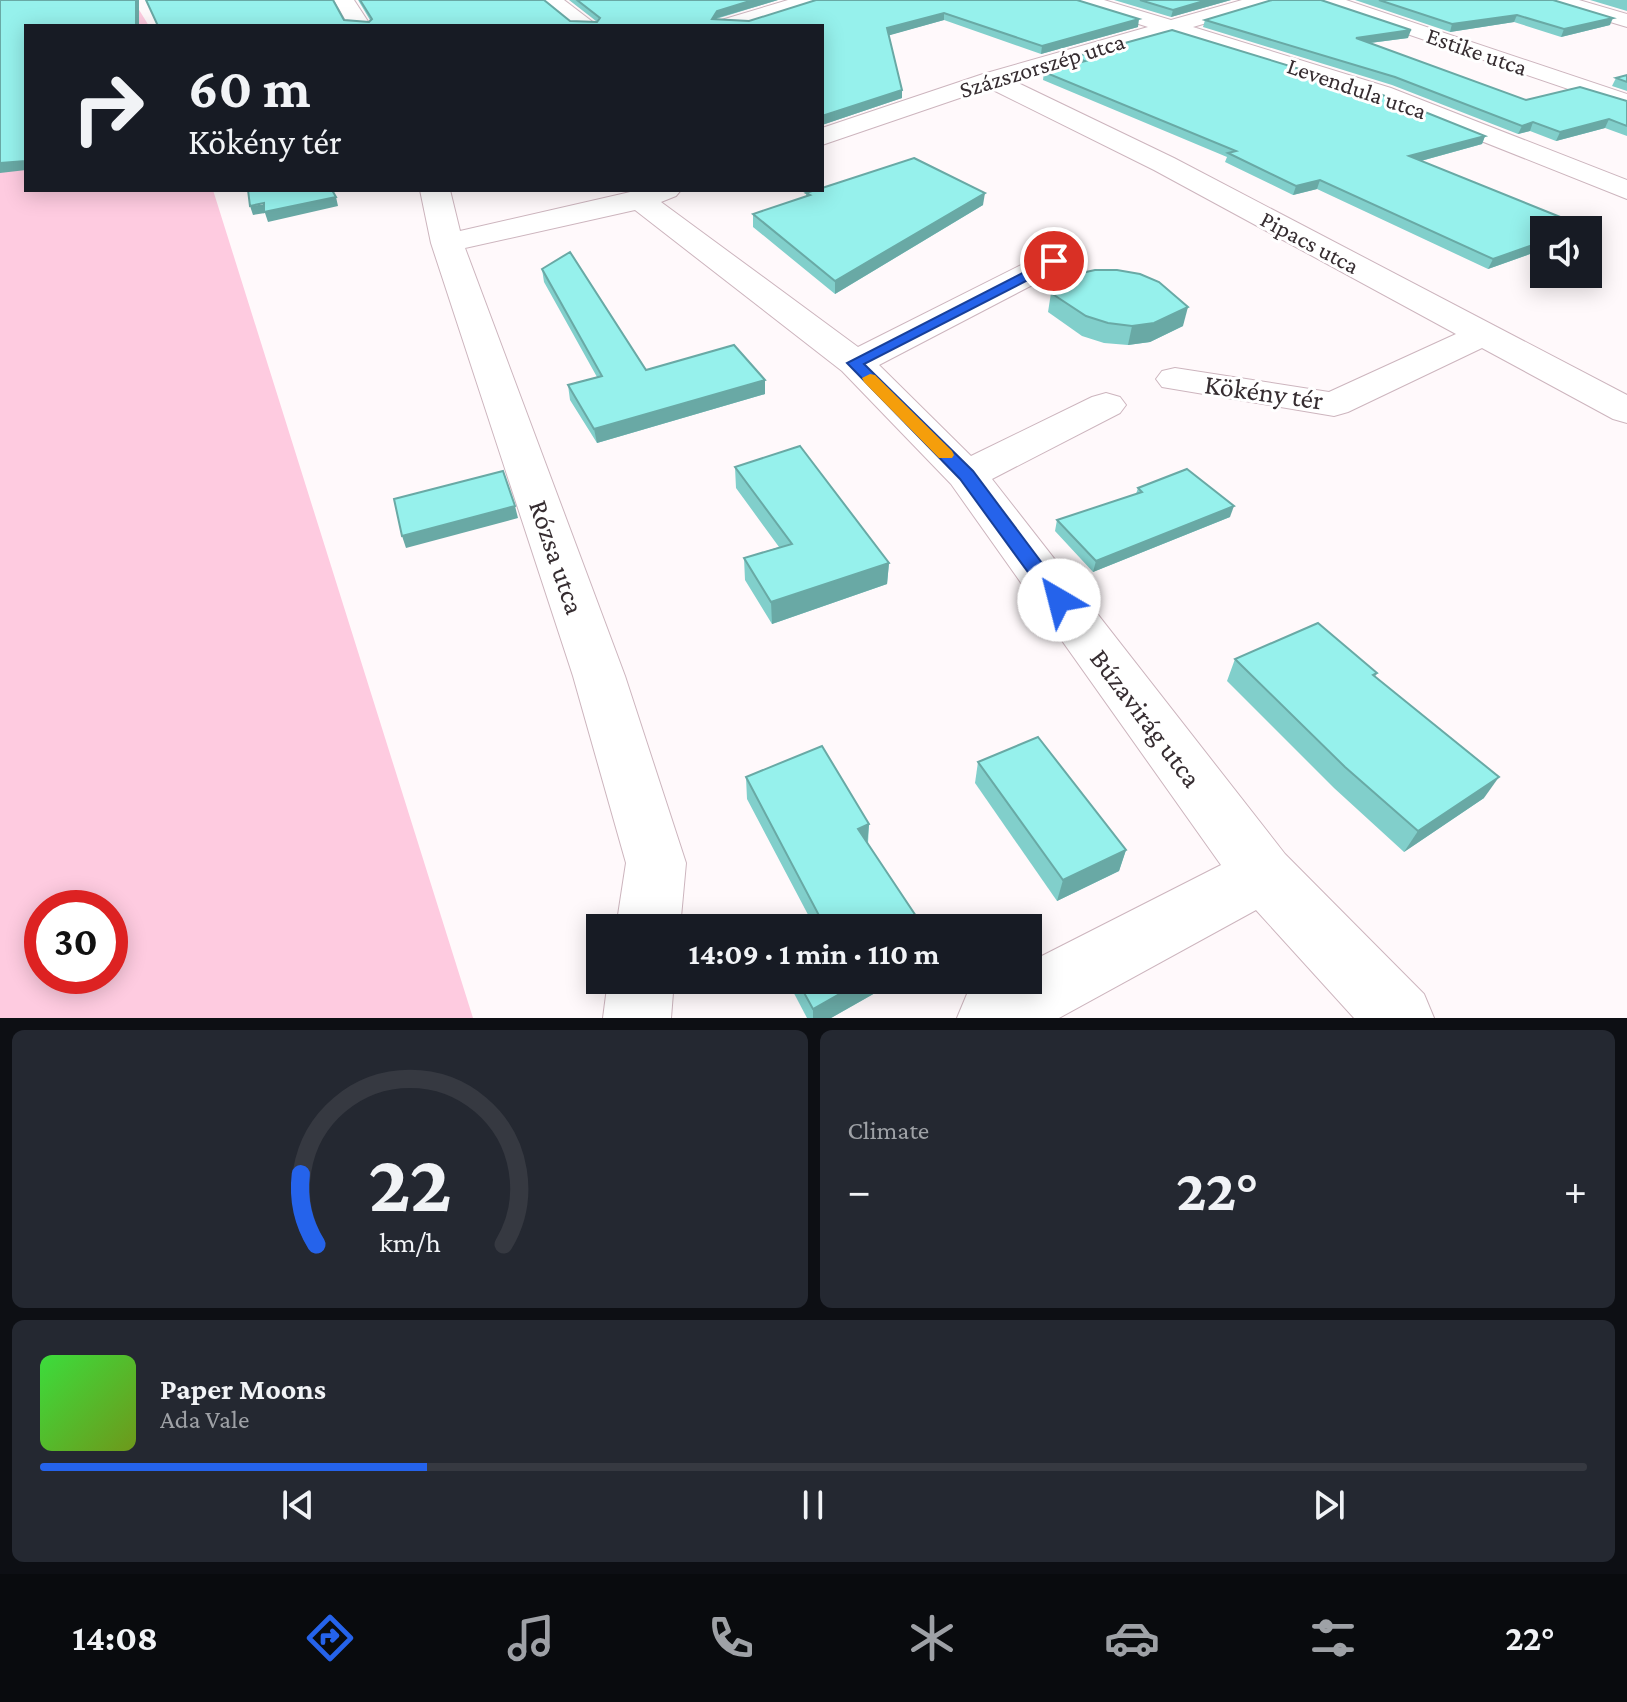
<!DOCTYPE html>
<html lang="en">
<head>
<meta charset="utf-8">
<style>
	body { margin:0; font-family:"Crimson Pro",serif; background:#242831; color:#f1f3f6; height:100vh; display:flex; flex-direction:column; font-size:30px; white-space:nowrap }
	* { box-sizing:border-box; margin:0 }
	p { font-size:26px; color:#9ea1a6 }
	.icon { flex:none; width:44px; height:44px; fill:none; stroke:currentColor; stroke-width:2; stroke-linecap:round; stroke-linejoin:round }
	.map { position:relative; height:1018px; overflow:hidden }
	.details { display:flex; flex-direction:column; gap:12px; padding:12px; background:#0d0f14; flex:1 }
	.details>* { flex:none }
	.banner { position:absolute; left:24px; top:24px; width:800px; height:168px; border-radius:0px; box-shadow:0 4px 20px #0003; background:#171b24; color:#f1f3f6; overflow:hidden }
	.fabs { position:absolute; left:1530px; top:216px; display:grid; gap:16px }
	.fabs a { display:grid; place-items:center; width:72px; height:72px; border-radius:0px; background:#171b24; box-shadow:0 4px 20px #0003; font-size:40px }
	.speed { position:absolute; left:24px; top:890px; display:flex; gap:16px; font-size:40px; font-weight:700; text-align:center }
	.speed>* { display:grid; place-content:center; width:104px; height:104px; border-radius:50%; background:#171b24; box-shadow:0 4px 20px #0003; line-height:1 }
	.speed .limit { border:12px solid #d22; background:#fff; color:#111 }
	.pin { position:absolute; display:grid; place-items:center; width:68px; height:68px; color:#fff; margin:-34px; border:4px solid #fff; border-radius:50%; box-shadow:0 2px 8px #0007 }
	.me { position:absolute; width:88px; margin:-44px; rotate:323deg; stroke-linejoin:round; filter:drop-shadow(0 0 6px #0008) }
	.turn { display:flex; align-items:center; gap:28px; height:168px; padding:0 32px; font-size:36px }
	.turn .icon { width:104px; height:104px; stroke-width:2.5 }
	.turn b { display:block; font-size:56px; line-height:68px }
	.big { font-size:60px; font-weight:700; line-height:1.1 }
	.details .widget { flex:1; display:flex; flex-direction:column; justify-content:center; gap:12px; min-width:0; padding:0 28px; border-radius:12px; background:#242831 }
	.details .dial { align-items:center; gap:0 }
	.dial svg { height:208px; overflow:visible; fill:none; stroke:#363941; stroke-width:7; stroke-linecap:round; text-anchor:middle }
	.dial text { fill:#f1f3f6; stroke:none }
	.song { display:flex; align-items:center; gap:24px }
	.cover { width:96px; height:96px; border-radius:12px; background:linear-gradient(135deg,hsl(120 70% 55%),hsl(80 70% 35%)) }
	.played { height:8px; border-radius:4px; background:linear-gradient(90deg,#2563eb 25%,#363941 25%) }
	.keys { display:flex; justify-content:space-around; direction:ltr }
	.heat { display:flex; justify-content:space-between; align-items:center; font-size:44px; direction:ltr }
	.details .tiles { flex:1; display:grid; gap:12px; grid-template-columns:1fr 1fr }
	.widget:last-child { grid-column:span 2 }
	.trip { position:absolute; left:586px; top:914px; width:456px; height:80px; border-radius:0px; background:#171b24; box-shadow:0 4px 20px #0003; font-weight:700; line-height:80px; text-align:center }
	.dock { display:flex; height:128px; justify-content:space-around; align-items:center; background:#090b0e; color:#9ea1a6 }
	.dock .icon { width:56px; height:56px }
	.dock .selected { color:#2563eb }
	.dock b { font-size:36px; color:#f1f3f6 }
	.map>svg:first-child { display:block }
	.green { fill:#fecbe0; fill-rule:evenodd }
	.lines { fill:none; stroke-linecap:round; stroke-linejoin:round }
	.street-casing { stroke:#cdb5be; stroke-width:2 }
	.street { fill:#fff; fill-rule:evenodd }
	.wall { fill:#81cfcb }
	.shaded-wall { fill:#69a9a5 }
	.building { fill:#96f1ec; stroke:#69a9a5; stroke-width:2 }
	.route { fill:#2563eb; stroke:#184099; stroke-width:2 }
	.slow { fill:#f59e0b }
	.labels { text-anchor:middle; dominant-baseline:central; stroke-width:6; stroke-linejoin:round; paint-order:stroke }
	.far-street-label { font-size:24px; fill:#362d31; stroke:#fff }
	.street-label { font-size:28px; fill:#362d31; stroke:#fff }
</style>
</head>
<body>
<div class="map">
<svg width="1627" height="1018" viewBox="0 0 1627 1018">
	<rect width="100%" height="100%" fill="#fff9fb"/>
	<path class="green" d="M0,0h133l16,26h-123v164h187l260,828h-473zM42,908h68v68h-68z"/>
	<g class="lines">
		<defs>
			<g id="street">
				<path d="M334,0h20l17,26h-22z"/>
				<path d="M541,0h23l34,26h-25z"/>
				<path d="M788,0h31l-3,4 -68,22h-33l3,-5z"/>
				<path d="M1073,0h31l67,20 71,-20h32l-3,4 -78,23 198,61 236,92v19l-254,-101 -203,-64 -158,46 162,78 453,237v28l-14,-4 -131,-71 -134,64 -14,4 -172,-29 -6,-8 6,-8 13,-3 154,24 127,-58 -302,-164 -165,-82 -167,57v-17l161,-54 165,-47 -72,-23z"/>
				<path d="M1316,0h30l281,94v15l-308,-105z"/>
				<path d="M1547,0h32l48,14v13l-77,-23z"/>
				<path d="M420,190h30l10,41 179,-41h42l-5,6 -15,6 197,145 185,-93 11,-3 11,3 5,7 -5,7 -186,97 92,91 121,-59 14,-4 14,4 6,8 -6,8 -128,66 293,375 139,140 10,24h-80l-98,-108 -197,108h-102l10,-24 28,-14h33v-17l193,-98 -270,-381 -109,-113 -207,-161 -170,38 160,428 61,187 -6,65h-64l10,-65 -53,-187 -142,-433z"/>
				<path d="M608,980h66l-3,38h-68z"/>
			</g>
		</defs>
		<use href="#street" class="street-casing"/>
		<use href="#street" class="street"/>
	</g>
	<g class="wall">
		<path d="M358,0h186l26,21h26l-27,-21h209l-62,19 33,2 67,-21 322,27 -97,27 -97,-34 -55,15 13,55v8l-80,27v-99h-664l186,-6 25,2 1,-2z"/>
		<path d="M1114,0h117l-60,17z"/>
		<path d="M1355,0h198l57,25 -49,12 -47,-15 -64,10z"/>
		<path d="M1590,0h37v11z"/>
		<path d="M1205,20l203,18 -38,5 156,57 101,1v35l-22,-8 -49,13 -26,-10 -12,3 -126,-49 -189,-58z"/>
		<path d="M1074,57l411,79 -3,8 -61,17 164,66 -2,3h-39v19l-56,20 -171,-80 -24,6 -68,-33 2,-5 -184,-77 1,-8 29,-8z"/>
		<path d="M1627,75v16l-15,-5 4,-8z"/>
		<path d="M806,193l177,12 -148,89 -82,-67v-13l53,-17z"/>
		<path d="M542,269l104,101 119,10v14l-168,49 -27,-43 -2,-15 29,-8 -53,-95z"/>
		<path d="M1051,293l132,33 -33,16 -22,3 -24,-2 -22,-7 -34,-24z"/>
		<path d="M735,467l154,96 -2,21 -115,40 -27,-44 -1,-22 35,-11 -43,-59z"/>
		<path d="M1138,488l92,29 -137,55 -38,-41 2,-11 79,-26z"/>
		<path d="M1235,659l142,14 -2,4 109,121 -80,54 -70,-64 -107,-107z"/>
		<path d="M978,762l148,88 -7,21 -62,30 -82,-118z"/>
		<path d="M746,777l123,47 -1,20 56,84 -110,-2 -67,-127z"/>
		<path d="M787,980h111l-67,38h-24z"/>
	</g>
	<g class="shaded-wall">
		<rect x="136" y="0" width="3" height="26"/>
		<path d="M753,0h25l-61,18 -5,8v-7l5,-8z"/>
		<path d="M1207,0h24l-60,17 2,-7z"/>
		<path d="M944,13v7l-57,16v-8z"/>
		<path d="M1517,15l-3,7 -64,10 2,-8z"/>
		<path d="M1613,18l-3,7 -49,12 3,-8z"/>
		<path d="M1139,19l-1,8 -97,27 1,-8z"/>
		<path d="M1411,30l-3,8 -54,7 2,-7z"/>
		<path d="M902,90v8l-80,27v-9z"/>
		<path d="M1609,119l-4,9 -49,13 4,-9z"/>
		<path d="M1533,122l-3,9 -12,3 4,-8z"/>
		<path d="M1485,136l-3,8 -76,21 3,-9z"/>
		<path d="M26,161v9l-26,3v-10z"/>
		<path d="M1320,180l-3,9 -24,6 3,-9z"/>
		<path d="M985,193l-2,12 -148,89v-13z"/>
		<path d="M336,197l2,9 -70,16 -3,-9 -12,2 -3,-9z"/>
		<path d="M1544,241v8l-56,20 5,-10z"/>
		<path d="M1188,307l-5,19 -33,16 -22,3 4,-19z"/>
		<path d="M765,380v14l-168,49 -3,-14z"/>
		<path d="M515,506l3,12 -112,30 -4,-12z"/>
		<path d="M1234,506l-4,11 -137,55 3,-11z"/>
		<path d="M889,563l-2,21 -115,40 -1,-22z"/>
		<path d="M1499,777l-15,21 -80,54 14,-21z"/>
		<path d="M869,824l-2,22 -9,-17z"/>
		<path d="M1126,850l-7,21 -62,30 6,-21z"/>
		<path d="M864,980h34l-67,38h-18v-9z"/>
	</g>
	<g class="building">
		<path d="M0,0h136v26h-110v135l-26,2z"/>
		<path d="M146,0h187l11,20 25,2 3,-3 -12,-19h184l26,21 27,1 3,-4 -23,-18h176l-36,11 -5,8 37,2 67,-21h261l62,19 -97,27 -98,-33 -57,15 15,62 -80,26v-90h-664z"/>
		<path d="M1140,0h67l-34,10z"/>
		<path d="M1272,0h49l90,30 -55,8 170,62 54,-13 47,14v25l-18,-7 -49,13 -27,-10 -11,4 -127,-49 -190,-57z"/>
		<path d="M1379,0h174l60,18 -49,11 -47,-14 -65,9z"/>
		<path d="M1172,30l203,62 110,44 -76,20 176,71 -9,3h-32v11l-51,18 -173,-79 -24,6 -68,-33 8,-2 -192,-79 41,-11 -11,-4z"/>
		<path d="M1627,75v7l-11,-4z"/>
		<path d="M914,158l71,35 -150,88 -82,-67 57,-19 -4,-2 9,-3h7v-2z"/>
		<path d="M248,190h84l4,7 -72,15v-9l-14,3z"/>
		<path d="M570,252l76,118 88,-25 31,35 -171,49 -26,-44 34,-9 -60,-107z"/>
		<path d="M1095,270h22l23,4 19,8 29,25 -34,16 -22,3 -24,-3 -22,-7 -35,-23 26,-19z"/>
		<path d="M800,446l89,117 -118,39 -27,-44 48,-14 -57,-77z"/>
		<path d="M1187,469l47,37 -138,55 -39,-41 85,-28 -4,-4z"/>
		<path d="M503,471l12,35 -113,30 -8,-37z"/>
		<path d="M1318,623l59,50 -4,2 126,102 -81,54 -73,-64 -110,-108z"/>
		<path d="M1038,737l88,113 -63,30 -85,-118z"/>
		<path d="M822,746l47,78 -11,5 66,99h-114l12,-7 -76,-144z"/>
		<path d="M797,980h67l-51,29z"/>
	</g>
	<path class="route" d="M1054,257l5,1v6l-195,100 109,107 93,124 3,5 -3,5h-14l-92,-126 -113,-116z"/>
	<path class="slow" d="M870,374l5,1 77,76 2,4 -2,3h-13l-75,-76 -2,-4z"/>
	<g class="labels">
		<g class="far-street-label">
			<text transform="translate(1477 51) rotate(19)">Estike utca</text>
			<text transform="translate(1042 65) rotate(-17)">Százszorszép utca</text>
			<text transform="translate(1357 88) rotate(19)">Levendula utca</text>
			<text transform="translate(1310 242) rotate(28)">Pipacs utca</text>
		</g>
		<g class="street-label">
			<text transform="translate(1264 392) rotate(8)">Kökény tér</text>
			<text transform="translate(557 557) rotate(71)">Rózsa utca</text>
			<text transform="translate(1146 718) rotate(53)">Búzavirág utca</text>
		</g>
	</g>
</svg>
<div class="fabs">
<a><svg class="icon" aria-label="sound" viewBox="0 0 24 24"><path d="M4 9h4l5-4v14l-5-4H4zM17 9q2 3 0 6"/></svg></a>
</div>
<div class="speed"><div class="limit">30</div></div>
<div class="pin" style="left:1054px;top:261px;background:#d93025"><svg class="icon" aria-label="arrive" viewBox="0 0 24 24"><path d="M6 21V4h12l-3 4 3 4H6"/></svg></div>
<svg class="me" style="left:1059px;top:600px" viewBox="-20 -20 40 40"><circle r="19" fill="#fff"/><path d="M0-13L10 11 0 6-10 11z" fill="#2563eb"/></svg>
<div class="trip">14:09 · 1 min · 110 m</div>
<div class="banner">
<div class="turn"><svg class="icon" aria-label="right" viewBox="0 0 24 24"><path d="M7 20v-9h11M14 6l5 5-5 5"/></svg><div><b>60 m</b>Kökény tér</div></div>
</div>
</div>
<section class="details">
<div class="tiles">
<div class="widget dial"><svg viewBox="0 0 100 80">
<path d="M14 69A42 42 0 1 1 86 69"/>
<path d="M14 69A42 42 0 0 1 8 42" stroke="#2563eb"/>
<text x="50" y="56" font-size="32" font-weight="700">22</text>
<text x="50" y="72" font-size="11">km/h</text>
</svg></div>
<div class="widget"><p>Climate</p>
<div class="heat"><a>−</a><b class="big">22°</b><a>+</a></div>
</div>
<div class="widget">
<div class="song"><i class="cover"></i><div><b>Paper Moons</b><p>Ada Vale</p></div></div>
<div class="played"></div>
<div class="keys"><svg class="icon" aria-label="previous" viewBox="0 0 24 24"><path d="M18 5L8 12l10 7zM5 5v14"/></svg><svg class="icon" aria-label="pause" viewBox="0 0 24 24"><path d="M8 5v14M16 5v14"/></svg><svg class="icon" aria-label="next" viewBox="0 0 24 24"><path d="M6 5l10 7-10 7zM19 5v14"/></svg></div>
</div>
</div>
</section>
<nav class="dock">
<b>14:08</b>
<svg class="icon selected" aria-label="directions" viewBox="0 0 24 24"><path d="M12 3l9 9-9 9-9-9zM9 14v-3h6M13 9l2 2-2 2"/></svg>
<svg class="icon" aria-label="music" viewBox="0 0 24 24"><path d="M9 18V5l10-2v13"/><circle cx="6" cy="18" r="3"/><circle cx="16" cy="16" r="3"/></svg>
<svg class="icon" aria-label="phone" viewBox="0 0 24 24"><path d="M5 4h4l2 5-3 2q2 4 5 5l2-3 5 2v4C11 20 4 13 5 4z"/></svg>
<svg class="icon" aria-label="climate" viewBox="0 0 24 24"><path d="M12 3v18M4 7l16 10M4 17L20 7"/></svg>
<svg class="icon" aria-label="car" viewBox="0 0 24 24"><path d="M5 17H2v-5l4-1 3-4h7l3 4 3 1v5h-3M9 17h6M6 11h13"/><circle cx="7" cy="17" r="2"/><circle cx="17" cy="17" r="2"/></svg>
<svg class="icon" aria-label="filters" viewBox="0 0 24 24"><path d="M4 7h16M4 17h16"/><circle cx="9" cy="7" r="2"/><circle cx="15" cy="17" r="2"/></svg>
<b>22°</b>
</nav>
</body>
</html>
